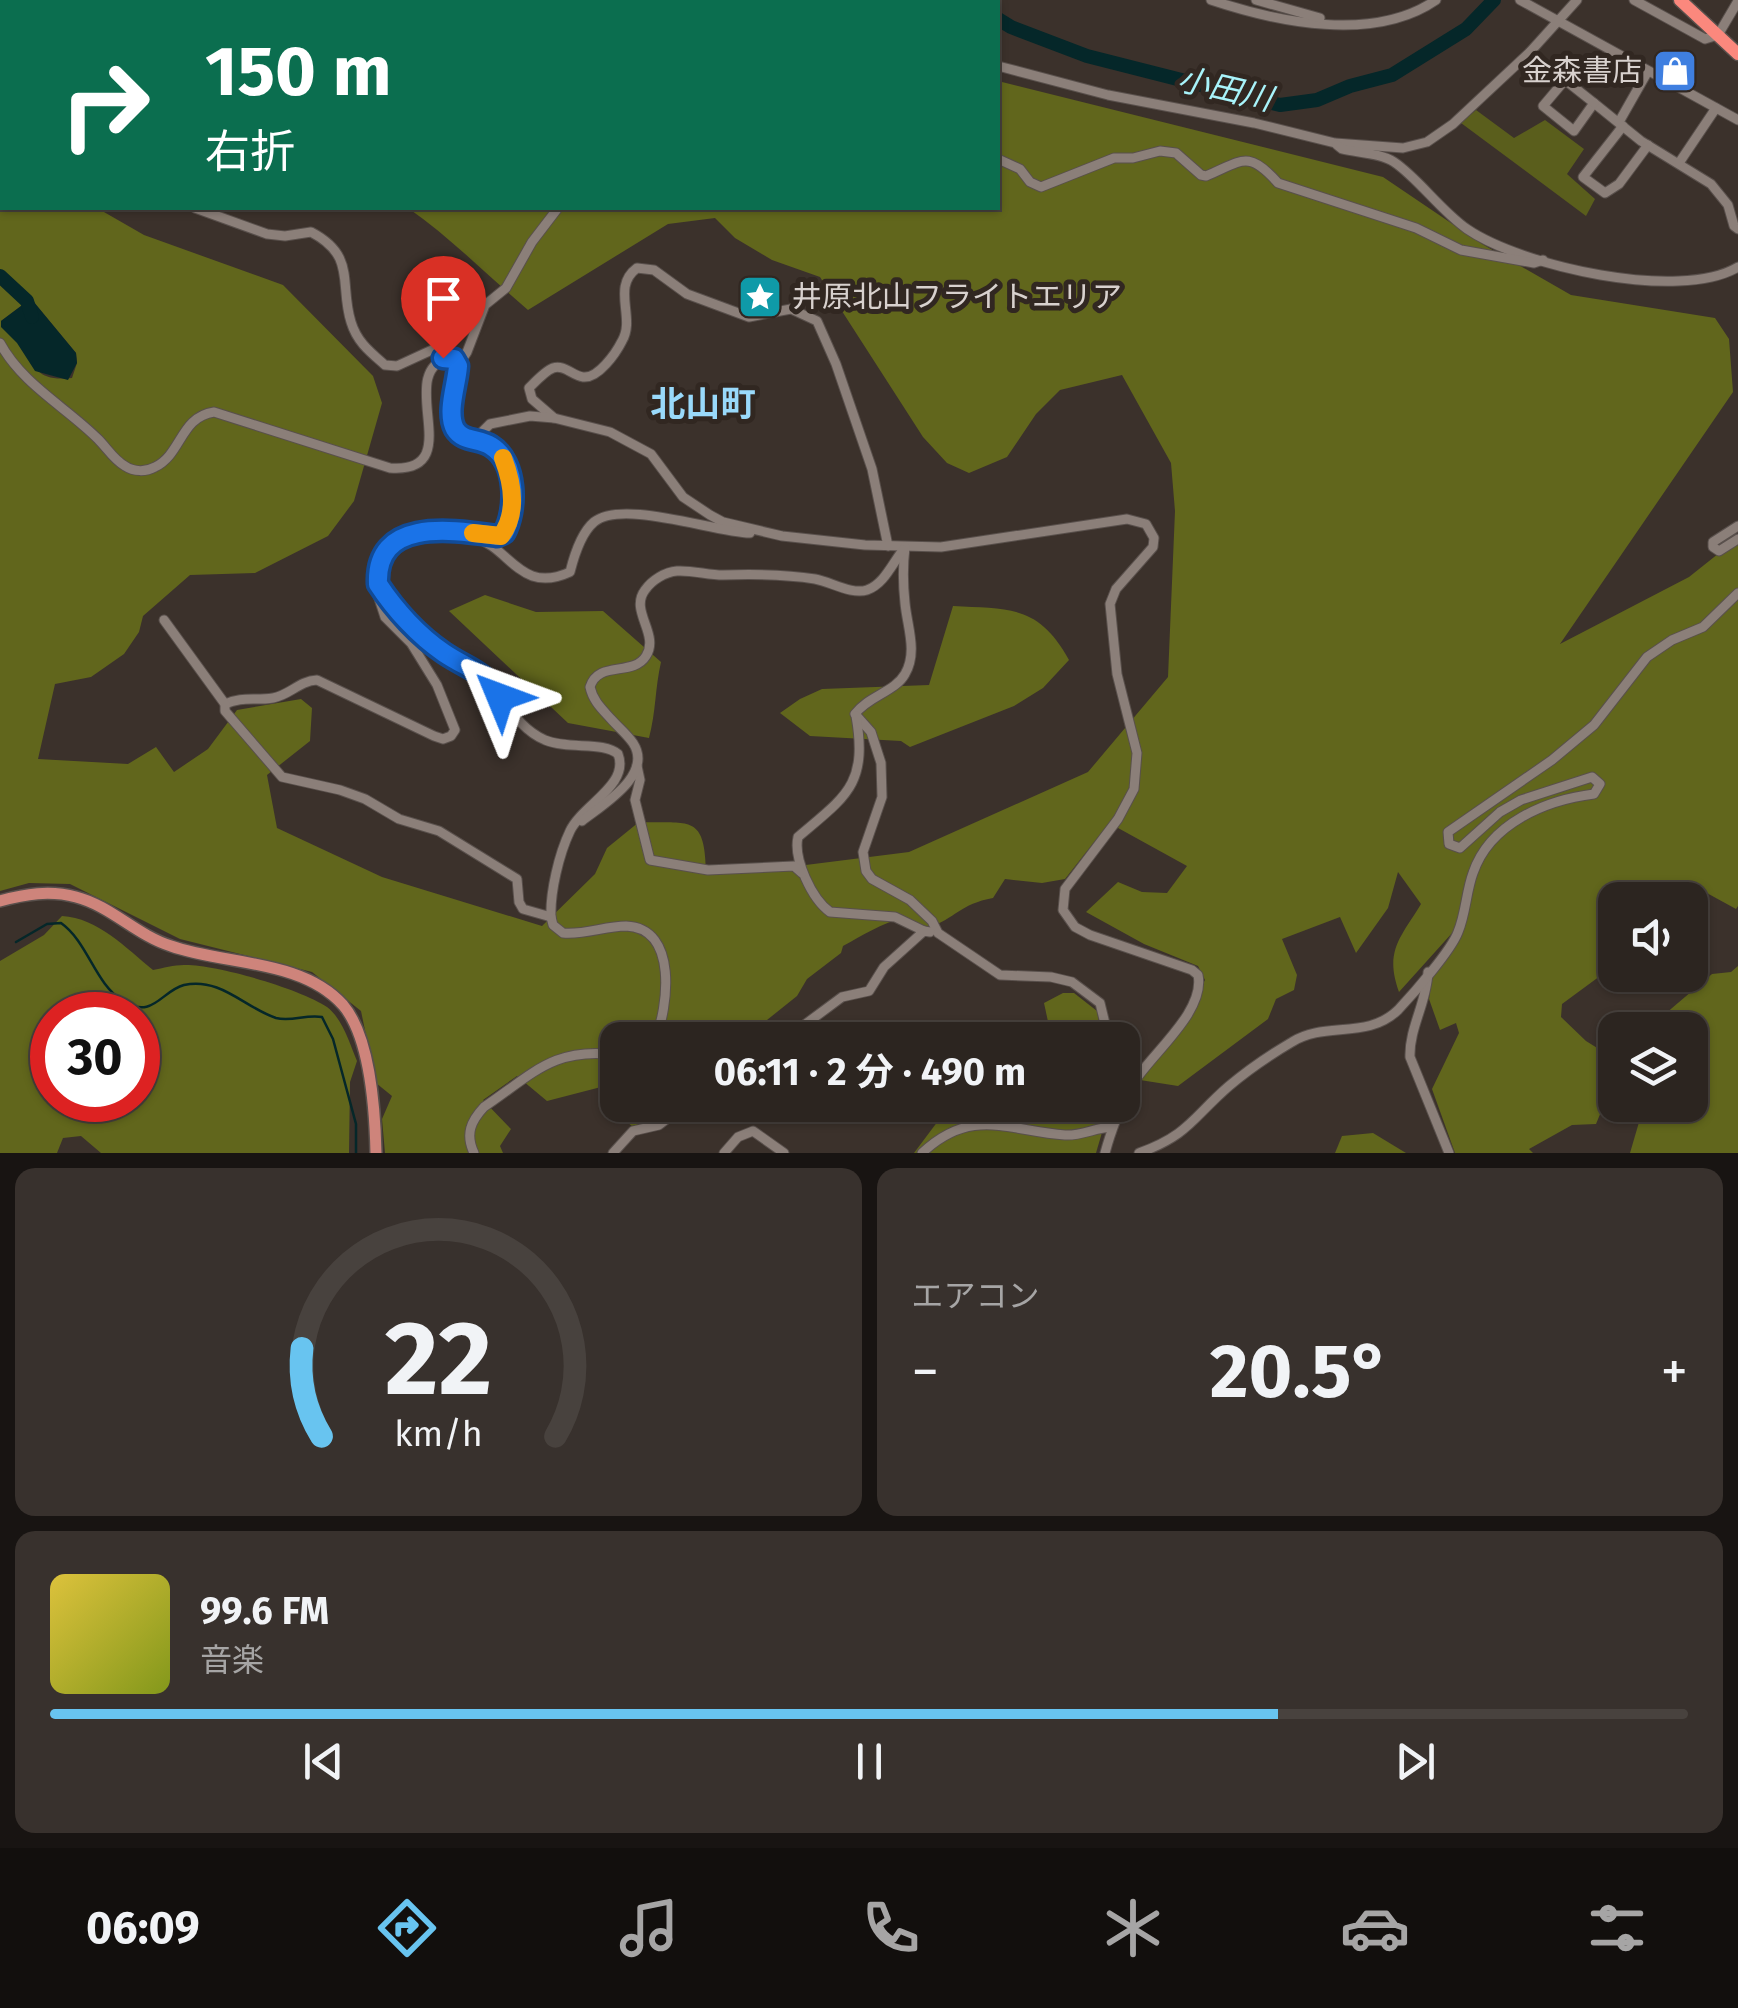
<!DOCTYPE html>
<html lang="ja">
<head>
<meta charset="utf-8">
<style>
	body { margin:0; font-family:"Fira Sans","Noto Sans JP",sans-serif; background:#38312d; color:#f1f3f6; height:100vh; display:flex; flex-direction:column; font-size:38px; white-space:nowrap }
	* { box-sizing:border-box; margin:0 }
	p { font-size:32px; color:#a6a5a5 }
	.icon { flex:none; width:55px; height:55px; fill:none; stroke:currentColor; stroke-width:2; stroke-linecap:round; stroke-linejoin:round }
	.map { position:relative; height:1153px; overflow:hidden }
	.sheet { display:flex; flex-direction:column; gap:15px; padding:15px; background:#181412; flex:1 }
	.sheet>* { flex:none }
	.banner { position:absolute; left:0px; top:0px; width:1000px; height:210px; box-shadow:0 2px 8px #0004,0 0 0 2px #48423e; background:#0b6e4f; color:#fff; overflow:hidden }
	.fabs { position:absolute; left:1598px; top:882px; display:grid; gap:20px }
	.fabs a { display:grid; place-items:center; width:110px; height:110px; border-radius:20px; background:#2c2520; box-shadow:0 2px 8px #0004,0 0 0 2px #48423e; font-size:50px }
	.speed { position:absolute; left:30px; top:992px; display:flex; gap:20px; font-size:50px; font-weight:700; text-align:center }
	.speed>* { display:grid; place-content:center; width:130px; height:130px; border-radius:50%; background:#2c2520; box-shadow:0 2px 8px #0004,0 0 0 2px #48423e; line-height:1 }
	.speed .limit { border:15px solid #d22; background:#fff; color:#111 }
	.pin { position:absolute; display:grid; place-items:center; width:85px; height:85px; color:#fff; margin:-102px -42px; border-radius:50% 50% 50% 0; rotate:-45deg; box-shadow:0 0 10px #0007 }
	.pin .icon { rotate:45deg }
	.me { position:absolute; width:110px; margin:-55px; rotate:314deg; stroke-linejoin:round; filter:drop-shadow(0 0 8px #0008) }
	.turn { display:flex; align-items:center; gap:35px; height:210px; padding:0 40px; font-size:45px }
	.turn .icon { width:130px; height:130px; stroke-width:2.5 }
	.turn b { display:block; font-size:70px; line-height:85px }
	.big { font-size:75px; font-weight:700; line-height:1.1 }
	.sheet .widget { flex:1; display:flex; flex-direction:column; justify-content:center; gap:15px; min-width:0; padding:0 35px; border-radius:20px; background:#38312d }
	.sheet .dial { align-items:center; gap:0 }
	.dial svg { height:260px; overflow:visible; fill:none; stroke:#48423e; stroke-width:7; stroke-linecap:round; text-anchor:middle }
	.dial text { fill:#f1f3f6; stroke:none }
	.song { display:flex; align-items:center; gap:30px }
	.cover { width:120px; height:120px; border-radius:15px; background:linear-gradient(135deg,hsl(50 70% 55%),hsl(70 70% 35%)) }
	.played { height:10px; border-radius:5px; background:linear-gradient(90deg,#68c4f0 75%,#48423e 75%) }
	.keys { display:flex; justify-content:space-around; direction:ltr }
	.heat { display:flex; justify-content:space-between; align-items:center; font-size:55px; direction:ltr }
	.sheet .tiles { flex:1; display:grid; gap:15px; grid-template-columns:1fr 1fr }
	.widget:last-child { grid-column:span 2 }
	.trip { position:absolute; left:600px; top:1022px; width:540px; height:100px; border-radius:20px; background:#2c2520; box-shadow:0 2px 8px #0004,0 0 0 2px #48423e; font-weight:700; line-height:100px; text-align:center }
	.dock { display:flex; height:160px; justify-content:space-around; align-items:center; background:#120f0d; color:#a6a5a5 }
	.dock .icon { width:70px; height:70px }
	.dock .current { color:#68c4f0 }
	.dock b { font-size:45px; color:#f1f3f6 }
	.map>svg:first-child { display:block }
	.green { fill:#5a5e1c }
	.forest { fill:#61661c; fill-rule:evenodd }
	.water { fill:#052729 }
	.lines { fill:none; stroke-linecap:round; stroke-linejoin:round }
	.stream { stroke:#052729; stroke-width:2.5 }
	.river { stroke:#052729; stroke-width:14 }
	.minor-casing { stroke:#59504c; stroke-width:11 }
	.major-casing { stroke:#59504c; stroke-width:14 }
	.highway-casing { stroke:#59504c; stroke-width:15 }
	.minor { stroke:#8b7f79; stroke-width:9 }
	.major { stroke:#ce847b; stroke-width:11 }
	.highway { stroke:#fb887d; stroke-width:12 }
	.route-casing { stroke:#114b97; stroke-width:25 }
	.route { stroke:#1a73e8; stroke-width:18 }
	.slow { stroke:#f59e0b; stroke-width:18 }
	.labels { text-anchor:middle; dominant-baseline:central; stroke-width:10; stroke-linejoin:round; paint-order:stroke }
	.poi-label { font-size:30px; fill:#d8d1ce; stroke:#312721; text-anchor:end }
	.water-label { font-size:32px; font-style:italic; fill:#a8f3fa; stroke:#312721 }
	.quarter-label { font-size:35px; font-weight:bold; fill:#99d9fa; stroke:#312721 }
</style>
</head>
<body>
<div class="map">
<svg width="1738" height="1153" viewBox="0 0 1738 1153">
	<rect width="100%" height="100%" fill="#3b312b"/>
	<path class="green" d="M1476,110l38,28 31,-18 39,29 -17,25 28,25 -9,17 -125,-93z"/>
	<g class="forest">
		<path d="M0,0h441l-439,2v206h95l47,27 139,50 90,91 9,27 -28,98 -26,35 -73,37 -65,2 -47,41 -4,16 -15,22 -33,23 -36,7 -17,75 90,5 28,-17 18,25 34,-23 29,-39 64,-11 11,9 -2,33 -43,34 10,53 105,49 160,49 53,-52 12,-26 32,-26c50,2 66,-9 67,50l36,1 167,-21 179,-80 80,-95 7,-166 -4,-48 -49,-88 -62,15 -24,24 -29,43 -38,16 -22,-10 -24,-26 -103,-160 -48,-17 -37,-22 -20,-20 -47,6 -140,86c-40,-34 -77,-72 -120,-102h590v-127l385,96 99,67 89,51 144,23 14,21 4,53 -173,252 129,-67 49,-39v368l-2,3 -42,-23 -23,14h-56v65l-53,39 -1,13 25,24 29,18v19l-19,46 -24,1 -43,24 4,4h-78l-23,-64 27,-56 -3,-10 -16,7 -11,-31 3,-22 30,-55 -63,70c-15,-41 2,-55 22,-88l-23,-32 -10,36 -32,45 -16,-36 -58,22 15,36 -3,15 -18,9 -8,20 -90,67 -38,-6 35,-42 30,-58 -7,-14 -54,-22 -58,-32 32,-30 24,10 25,1 20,-27 -78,-43 -44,56 -23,4 -37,-4 -12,19c-33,6 -37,20 -65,30l-24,-11c-23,7 -41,18 -61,29l-2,7 -34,26 -10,17 -45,36 3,8h-137v65h60l-15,13 -31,8 -22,-17 -9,-22 -54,14 -30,-25 -34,24 28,29 -11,17 3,7h-118l-3,-34 10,-23 -16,-13 -15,-72 -49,-39 -132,-33 -110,-55 -41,-1 -29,8zM29,300l4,1 43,52 1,10 -5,15c-33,3 -35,-7 -51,-31 -7,-10 -15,-14 -20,-26z"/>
		<path d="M485,595l51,17 67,-1 58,51c-6,26 -5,50 -12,76l-81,-15 -119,-112z"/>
		<path d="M953,606c56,3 86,-1 116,54l-26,28 -29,18 -104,41 -9,-6 -91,-5 -30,-23 20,-14 22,-10 107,-4z"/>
		<path d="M62,916c36,2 64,32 91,54 10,-2 21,-5 31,-5 31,-1 117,24 143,42 15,11 23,37 30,54l-7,21 -1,71h-248l-20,-17 -18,2 -6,15h-57v-192l44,-26zM52,1015h86v85h-86z"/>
		<path d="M1738,966v187h-108l14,-48h46v-75h-33l1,-10 54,-46 19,-2z"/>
		<path d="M1063,993h11l23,18 5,29h-50l-8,-37z"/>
		<path d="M950,1105h160l-14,48h-182z"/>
		<path d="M1373,1133l33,20h-71l7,-17z"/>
	</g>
	<path class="water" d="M29,300l4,1 43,52 1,10 -9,17 -33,-9 -18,-28 -16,-16v-6z"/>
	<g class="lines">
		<path class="stream" d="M16,942l31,-18 14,-1c27,19 34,61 62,78 30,19 38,-10 61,-16 37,-8 61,23 92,33 16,4 30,-4 46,-1l11,22 23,85v29"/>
		<g class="river">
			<path d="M967,0l4,2"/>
			<path d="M998,19l13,8 76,29 193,49 37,-5 33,-14 42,-11 74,-46 28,-29"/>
			<path d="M0,276l27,25 5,16"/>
		</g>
		<defs>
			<g id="minor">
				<path d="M831,0l2,2"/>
				<path d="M1211,0c66,22 163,43 225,0"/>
				<path d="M1256,0l64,18"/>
				<path d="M1520,0l218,120"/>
				<path d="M1634,0l71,39 13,-4 20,-34"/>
				<path d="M1530,52l35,28 -22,26 31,25 20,-28 47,38 70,43 17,21 6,21 4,3"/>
				<path d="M998,66l110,29 146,28 81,20 68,5 24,-6 26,-18 77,-72 47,-52"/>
				<path d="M1565,80l29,23"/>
				<path d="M1619,122l29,-51"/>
				<path d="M1623,126l-40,51 22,16 14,-9 29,-39"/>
				<path d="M1337,145l5,4c16,4 38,4 52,13 24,16 46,48 73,67 54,37 212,73 271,38"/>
				<path d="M998,159l22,10 10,13 11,5 73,-29h19l27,-7 16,2 25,22 5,1c36,-15 42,-27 72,7l138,45 45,22 73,13 9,-3"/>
				<path d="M1679,163l37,-55"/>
				<path d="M195,208l72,26 18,2 26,-4c46,24 28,52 40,90 6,20 19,30 34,43l12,1 37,-17c47,8 7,51 21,79 7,15 28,11 40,21 22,19 23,66 6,87l-53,-6 -47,7 -15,14 -7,13 -3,25 9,28 26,26 26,42 18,45 -4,6 -8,3 -9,-3 -117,-56c-18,1 -27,15 -44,18 -18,3 -31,-2 -48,6"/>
				<path d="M0,343c22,41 66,64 98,96 9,9 16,21 27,27 9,6 21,6 30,1 27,-13 25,-50 59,-55l176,56c81,6 1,-96 60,-111"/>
				<path d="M458,366l9,-14 18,-47 21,-17 26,-46 26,-34"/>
				<path d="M554,418l-22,-19 -3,-11c6,-6 16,-17 24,-20 11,-4 20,8 30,9 15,2 33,-24 39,-36 14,-23 -11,-54 15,-73l17,2 33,24 62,23 42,-8 26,12 19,43 36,105 16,77"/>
				<path d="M475,439l15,-15 40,-8 24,2 56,14 41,22 32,43 27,18 13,7 59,14 83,9 76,2 186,-28 19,5 8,14 -1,9 -37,42 -6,15 7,70 20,79 -3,36 -16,30 -53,70 -2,21 12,17 15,8 102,35 6,5c8,38 -51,82 -67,112 -10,17 -21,47 -26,66"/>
				<path d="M1738,526l-25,16v5l6,4 19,-12"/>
				<path d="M475,538c35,9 45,57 95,34 4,-16 11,-39 24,-50 28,-23 120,10 156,11"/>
				<path d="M905,547c-2,17 -2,38 0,56 2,23 13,49 0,71 -10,18 -37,22 -50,40l16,18 10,31 1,34 -19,55 3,19 6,8 38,21 22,21 6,12 62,42 51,2 21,5 28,21 9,37"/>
				<path d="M378,584c17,26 43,56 70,72 14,8 27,11 39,24 20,21 29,47 58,60 24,10 58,1 73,14 12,31 -36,51 -48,77 -11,23 -20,61 -19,86l2,8 10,8c22,2 42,-7 63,-7 53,2 42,82 29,114"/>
				<path d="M164,620l61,84v7l57,66 58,13 25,9 34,20 40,12 78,48 2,23 4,7 28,8"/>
				<path d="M856,716c12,69 -10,80 -58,121 -5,22 14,62 32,75l65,5 29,14"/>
				<path d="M637,766l3,14 -5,20 15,60 58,10 86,-4 8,7"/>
				<path d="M582,821c20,-16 72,-46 51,-78 -6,-9 -15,-16 -22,-24 -9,-10 -18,-18 -21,-32 8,-27 43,-10 56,-31 14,-22 -17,-45 -1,-66 7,-10 20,-18 32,-19 15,-1 31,4 46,4 31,-1 61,-1 92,4 16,3 37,16 52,11 17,-6 25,-26 36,-40"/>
				<path d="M1428,972c-1,30 -19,56 -18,85l39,96"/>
				<path d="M784,1040l58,-43 27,-6 15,-24 40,-36 6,1"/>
				<path d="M1112,1123l4,-18"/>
				<path d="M474,1153c-9,-19 -3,-32 10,-46 49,-33 70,-61 134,-52"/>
				<path d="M613,1153l20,-22 26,-6 26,-20"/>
				<path d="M724,1153l14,-16 15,-6 31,22"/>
				<path d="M922,1153c50,-47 86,-22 143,-18 16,1 30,-7 46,-8"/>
				<path d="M1139,1153c50,-18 54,-36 90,-67 19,-16 41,-31 63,-44 33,-21 75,-2 106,-32 15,-16 53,-59 60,-78 8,-19 8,-40 15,-59 17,-50 73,-73 121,-79l6,-10 -8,-7 -71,23 -21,12 -40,36 -11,-4 -1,-12 104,-72 42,-35 53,-68 25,-17 31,-13 35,-34"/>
			</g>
			<path id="major" d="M0,901c25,-7 50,-11 76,-4 35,9 60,38 95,49 54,19 131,13 172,59 28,33 32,106 33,148"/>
			<path id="highway" d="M1680,0l58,54"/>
		</defs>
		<use href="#minor" class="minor-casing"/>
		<use href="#major" class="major-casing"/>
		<use href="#highway" class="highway-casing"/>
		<use href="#minor" class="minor"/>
		<use href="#major" class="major"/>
		<use href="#highway" class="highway"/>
	</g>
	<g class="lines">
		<defs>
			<path id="route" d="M443,358l11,1 4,7c-1,18 -12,46 -3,63 8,13 24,9 36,17 26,16 26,64 13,87l-7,3c-44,-6 -122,-19 -119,48 17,26 41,52 66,69 27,18 35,14 56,44"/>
		</defs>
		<use href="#route" class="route-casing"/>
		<use href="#route" class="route"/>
		<path class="slow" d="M473,533l28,3c17,-23 12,-52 2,-78"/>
	</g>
	<defs>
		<symbol id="shop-square" viewBox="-11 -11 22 22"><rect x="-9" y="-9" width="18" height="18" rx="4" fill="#3f7fe0" stroke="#312721"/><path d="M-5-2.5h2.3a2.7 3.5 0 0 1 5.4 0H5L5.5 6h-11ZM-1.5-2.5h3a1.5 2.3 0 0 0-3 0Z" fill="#fff"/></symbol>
		<symbol id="sight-square" viewBox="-11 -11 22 22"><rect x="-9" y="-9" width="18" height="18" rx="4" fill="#0f9aa8" stroke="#312721"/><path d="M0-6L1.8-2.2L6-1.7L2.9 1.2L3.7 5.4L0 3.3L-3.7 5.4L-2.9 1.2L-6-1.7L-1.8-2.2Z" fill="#fff"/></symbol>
	</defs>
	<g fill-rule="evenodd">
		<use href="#shop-square" x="1650" y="46" width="50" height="50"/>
		<use href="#sight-square" x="735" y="272" width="50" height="50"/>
	</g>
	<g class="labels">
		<g class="poi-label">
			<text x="1642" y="71">金森書店</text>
			<text x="792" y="297" text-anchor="start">井原北山フライトエリア</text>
		</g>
		<g class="water-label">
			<text transform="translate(1225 89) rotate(13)">小田川</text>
		</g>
		<g class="quarter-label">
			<text x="703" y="404">北山町</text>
		</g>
	</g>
</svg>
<div class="fabs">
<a><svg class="icon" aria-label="sound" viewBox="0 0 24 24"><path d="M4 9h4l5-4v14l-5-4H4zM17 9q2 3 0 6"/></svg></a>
<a><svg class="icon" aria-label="layers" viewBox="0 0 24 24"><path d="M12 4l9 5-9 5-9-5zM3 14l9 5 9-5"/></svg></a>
</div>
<div class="speed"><div class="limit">30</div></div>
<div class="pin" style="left:443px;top:358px;background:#d93025"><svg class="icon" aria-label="arrive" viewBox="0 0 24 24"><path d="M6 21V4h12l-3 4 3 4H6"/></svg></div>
<svg class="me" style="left:500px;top:697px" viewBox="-20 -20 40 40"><path d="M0-17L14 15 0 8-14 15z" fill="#1a73e8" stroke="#fff" stroke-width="4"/></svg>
<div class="trip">06:11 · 2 分 · 490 m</div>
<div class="banner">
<div class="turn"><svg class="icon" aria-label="right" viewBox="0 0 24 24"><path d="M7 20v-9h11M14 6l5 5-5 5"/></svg><div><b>150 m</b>右折</div></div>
</div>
</div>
<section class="sheet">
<div class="tiles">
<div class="widget dial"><svg viewBox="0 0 100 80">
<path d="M14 69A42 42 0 1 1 86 69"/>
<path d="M14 69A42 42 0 0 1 8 42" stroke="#68c4f0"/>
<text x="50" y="56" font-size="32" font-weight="700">22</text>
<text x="50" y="72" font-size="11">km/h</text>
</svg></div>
<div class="widget"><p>エアコン</p>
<div class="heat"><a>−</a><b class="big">20.5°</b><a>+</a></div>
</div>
<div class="widget">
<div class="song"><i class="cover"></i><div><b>99.6 FM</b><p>音楽</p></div></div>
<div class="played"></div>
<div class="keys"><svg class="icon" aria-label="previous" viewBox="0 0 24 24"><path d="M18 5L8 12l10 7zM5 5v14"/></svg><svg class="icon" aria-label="pause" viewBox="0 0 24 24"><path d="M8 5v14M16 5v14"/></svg><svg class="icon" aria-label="next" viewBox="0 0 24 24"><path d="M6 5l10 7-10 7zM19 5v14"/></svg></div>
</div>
</div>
</section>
<nav class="dock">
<b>06:09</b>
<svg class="icon current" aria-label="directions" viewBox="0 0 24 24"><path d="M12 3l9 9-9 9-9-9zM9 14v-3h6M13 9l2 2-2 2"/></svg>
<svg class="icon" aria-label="music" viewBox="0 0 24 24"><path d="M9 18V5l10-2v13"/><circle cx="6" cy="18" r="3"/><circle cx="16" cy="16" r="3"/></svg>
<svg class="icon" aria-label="phone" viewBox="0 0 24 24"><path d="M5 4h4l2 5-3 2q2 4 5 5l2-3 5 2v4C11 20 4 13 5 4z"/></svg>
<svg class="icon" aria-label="climate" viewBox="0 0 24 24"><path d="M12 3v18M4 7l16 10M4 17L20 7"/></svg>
<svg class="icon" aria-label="car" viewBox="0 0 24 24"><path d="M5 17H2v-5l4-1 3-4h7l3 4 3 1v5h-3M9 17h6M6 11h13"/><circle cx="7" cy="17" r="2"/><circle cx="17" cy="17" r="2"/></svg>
<svg class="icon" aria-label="filters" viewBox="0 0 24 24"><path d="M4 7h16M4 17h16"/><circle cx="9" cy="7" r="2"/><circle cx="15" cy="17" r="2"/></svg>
</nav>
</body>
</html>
